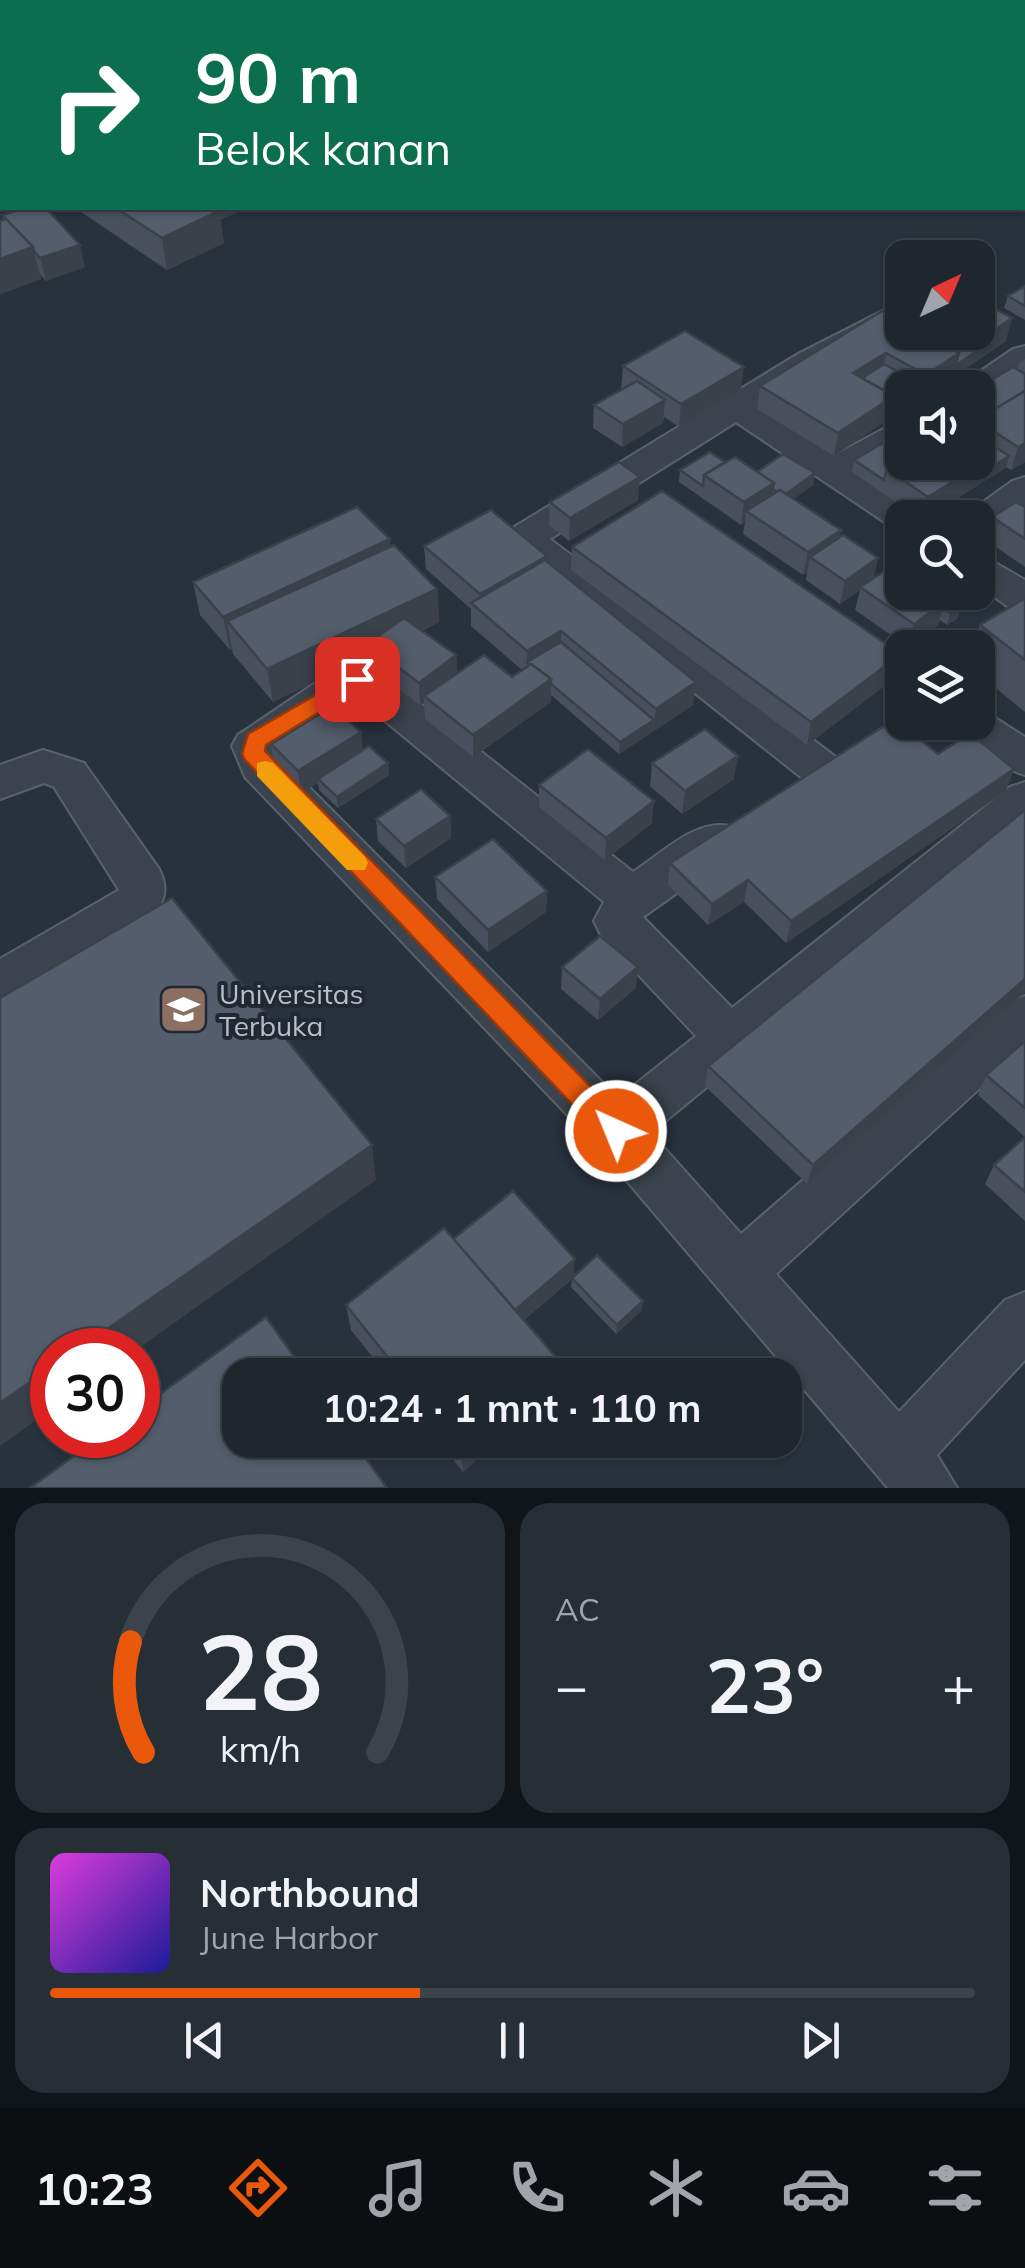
<!DOCTYPE html>
<html lang="id">
<head>
<meta charset="utf-8">
<style>
	body { margin:0; font-family:Mulish,sans-serif; background:#262e36; color:#f1f3f6; height:100vh; display:flex; flex-direction:column; font-size:38px; white-space:nowrap }
	* { box-sizing:border-box; margin:0 }
	p { font-size:32px; color:#a1a5aa }
	.icon { flex:none; width:55px; height:55px; fill:none; stroke:currentColor; stroke-width:2; stroke-linecap:round; stroke-linejoin:round }
	.map { position:relative; height:1488px; overflow:hidden }
	.side { display:flex; flex-direction:column; gap:15px; padding:15px; background:#101519; flex:1 }
	.side>* { flex:none }
	.guide { position:absolute; left:0px; top:0px; width:1025px; height:210px; box-shadow:0 2px 8px #0004,0 0 0 2px #3c434a; background:#0b6e4f; color:#fff; overflow:hidden }
	.needle { width:65px; rotate:44deg }
	.buttons { position:absolute; left:885px; top:240px; display:grid; gap:20px }
	.buttons a { display:grid; place-items:center; width:110px; height:110px; border-radius:20px; background:#1e262e; box-shadow:0 2px 8px #0004,0 0 0 2px #3c434a; font-size:50px }
	.speed { position:absolute; left:30px; top:1328px; display:flex; gap:20px; font-size:50px; font-weight:700; text-align:center }
	.speed>* { display:grid; place-content:center; width:130px; height:130px; border-radius:50%; background:#1e262e; box-shadow:0 2px 8px #0004,0 0 0 2px #3c434a; line-height:1 }
	.speed .limit { border:15px solid #d22; background:#fff; color:#111 }
	.pin { position:absolute; display:grid; place-items:center; width:85px; height:85px; color:#fff; margin:-42px; border-radius:20px; box-shadow:0 5px 15px #0006 }
	.me { position:absolute; width:110px; margin:-55px; rotate:316deg; stroke-linejoin:round; filter:drop-shadow(0 0 8px #0008) }
	.turn { display:flex; align-items:center; gap:35px; height:210px; padding:0 30px; font-size:45px }
	.turn .icon { width:130px; height:130px; stroke-width:2.5 }
	.turn b { display:block; font-size:70px; line-height:85px }
	.big { font-size:75px; font-weight:700; line-height:1.1 }
	.side .widget { flex:1; display:flex; flex-direction:column; justify-content:center; gap:15px; min-width:0; padding:0 35px; border-radius:30px; background:#262e36 }
	.side .dial { align-items:center; gap:0 }
	.dial svg { height:260px; overflow:visible; fill:none; stroke:#3c434a; stroke-width:7; stroke-linecap:round; text-anchor:middle }
	.dial text { fill:#f1f3f6; stroke:none }
	.song { display:flex; align-items:center; gap:30px }
	.cover { width:120px; height:120px; border-radius:15px; background:linear-gradient(135deg,hsl(300 70% 55%),hsl(240 70% 35%)) }
	.played { height:10px; border-radius:5px; background:linear-gradient(90deg,#ea580c 40%,#3c434a 40%) }
	.keys { display:flex; justify-content:space-around; direction:ltr }
	.heat { display:flex; justify-content:space-between; align-items:center; font-size:55px; direction:ltr }
	.side .tiles { flex:1; display:grid; gap:15px; grid-template-columns:1fr 1fr }
	.widget:last-child { grid-column:span 2 }
	.trip { position:absolute; left:222px; top:1358px; width:580px; height:100px; border-radius:30px; background:#1e262e; box-shadow:0 2px 8px #0004,0 0 0 2px #3c434a; font-weight:700; line-height:100px; text-align:center }
	.tab-bar { display:flex; height:160px; justify-content:space-around; align-items:center; background:#0c0f12; color:#a1a5aa }
	.tab-bar .icon { width:70px; height:70px }
	.tab-bar .current { color:#ea580c }
	.tab-bar b { font-size:45px; color:#f1f3f6 }
	.map>svg:first-child { display:block }
	.lines { fill:none; stroke-linecap:round; stroke-linejoin:round }
	.minor-casing { stroke:#59626b; stroke-width:4 }
	.minor { fill:#3b444e; fill-rule:evenodd }
	.wall { fill:#47505c }
	.shaded-wall { fill:#3a414b }
	.building { fill:#535d6b; stroke:#3a414b; stroke-width:2.5 }
	.route { fill:#ea580c; stroke:#983908; stroke-width:2.5 }
	.slow { fill:#f59e0b }
	.labels { text-anchor:middle; dominant-baseline:central; stroke-width:8; stroke-linejoin:round; paint-order:stroke }
	.poi-label { font-size:28px; fill:#b8bfc8; stroke:#202933; text-anchor:start }
</style>
</head>
<body>
<div class="map">
<svg width="1025" height="1488" viewBox="0 0 1025 1488">
	<rect width="100%" height="100%" fill="#28323d"/>
	<g class="lines">
		<defs>
			<g id="minor">
				<path d="M2,150v18l-2,1v-18z"/>
				<path d="M902,301v23l-141,83 74,48 67,-36v26l-41,27 57,37 5,9h-21v12l-10,-3 -156,-105 -186,117 287,219 7,12 -7,12 -15,4 -15,-4 -296,-235 -6,-9 6,-9 287,-175z"/>
				<path d="M1025,346v25l-47,26v-9h-22l57,-39z"/>
				<path d="M1025,477v29l-34,23 -13,3v-14h-17l51,-37z"/>
				<path d="M978,553l47,27v33l-14,-4 -33,-24z"/>
				<path d="M351,665l27,5 255,202c28,-18 65,-56 100,-45l6,13 -6,13 -90,64 89,91 278,-221 15,-5v42l-374,309 90,101 267,-232 17,-6v51l-249,227 123,138 106,-112 20,-8v68l-88,95 20,33h-69l-290,-341 -353,-370 -13,-31 6,-11 98,-66zM356,697l248,205 -10,19 7,14 95,101 -78,62 -340,-342 -2,-4z"/>
				<path d="M978,707l47,30v38c-24,-7 -59,-30 -72,-53h25z"/>
				<path d="M43,750l41,13 75,106c8,16 8,29 -4,43 -18,25 -123,80 -155,91v-44l119,-69 -65,-103 -10,-4 -44,16v-34z"/>
			</g>
		</defs>
		<use href="#minor" class="minor-casing"/>
		<use href="#minor" class="minor"/>
	</g>
	<g class="wall">
		<path d="M0,0l2,2v112l-2,-2z"/>
		<path d="M587,0h138l-1,2h-138z"/>
		<path d="M938,0h38v2h-37z"/>
		<path d="M75,208h172l-27,12 4,23 -57,27z"/>
		<path d="M2,215l83,52 -39,14 -7,-8 2,6 -41,15v-73l3,-1z"/>
		<path d="M1025,286v34l-21,-12 4,-12z"/>
		<path d="M925,332h53l28,9 -69,47h-35v22l-68,46 -77,-47 3,-23 169,-51z"/>
		<path d="M1025,359v103l-14,8 -5,-3 -80,51h-7l-67,-46 2,-12 124,2v-74l39,-18 3,-8z"/>
		<path d="M623,366l118,24 -62,37 -15,-10 -1,6 -41,24 -29,-19 1,-23 27,-16z"/>
		<path d="M725,462l88,23 -20,14 48,31 -2,8 34,41 29,13h76l9,10 -17,10 -17,-12 5,18 -11,7 -7,-5 -2,5 -30,22 -53,-37 5,-20 -20,14 -34,-24 1,-7 -4,2 -60,-41 2,-12 -4,3 -62,-43 1,-12z"/>
		<path d="M638,500l-69,41 -20,-16 1,-23z"/>
		<path d="M1025,507v60l-39,-27 6,-23z"/>
		<path d="M390,539v8l47,42 2,33 -17,9 34,24 1,18 55,4 10,-7 -51,-44v-17l-45,-40 -2,-23 123,10v6l146,143 -74,49 -68,-59v7l-78,55 -48,-38 -1,-16 -4,2 -51,-38 -1,-11 -95,46 -40,-48 -1,-5 -2,1 -30,-35 -7,-33z"/>
		<path d="M572,547l329,107 -5,23 -89,68 -236,-175z"/>
		<path d="M1025,598v114l-47,-38v-26h-5l7,-23z"/>
		<path d="M361,732l1,18 26,13 1,12 -51,33 -19,-18 -1,-7 -17,10 -27,-26 -3,-23z"/>
		<path d="M938,754l68,37 -220,152 -42,-41 -36,23 -40,-40 2,-22z"/>
		<path d="M652,763l82,16 -52,35 -32,-28z"/>
		<path d="M539,785l113,38 -47,37 -66,-53z"/>
		<path d="M1025,810v182l-218,192 -102,-98 3,-20z"/>
		<path d="M450,816l1,22 -45,30 -28,-27 -2,-22z"/>
		<path d="M435,877l112,14 -1,21 -58,40 -51,-53z"/>
		<path d="M562,967l74,21 -38,32 -37,-31z"/>
		<path d="M1025,1041v96l-47,-42 8,-20z"/>
		<path d="M1025,1137v84l-40,-37 9,-19z"/>
		<path d="M453,1239l121,37 69,25 -2,10 -25,23 -45,-47 1,-8 -48,41 37,55h-174l-36,-45 -5,-25z"/>
		<path d="M438,1440h61l-36,32z"/>
	</g>
	<g class="shaded-wall">
		<path d="M7,0h113l1,2h-119v50l-2,1v-51z"/>
		<path d="M225,0h48l-6,2h-50z"/>
		<path d="M364,0h47v2h-53z"/>
		<path d="M531,0h48l-3,2h-51z"/>
		<path d="M711,0h14l-1,2h-19z"/>
		<path d="M199,208h48l-27,12 4,23 -57,27 -5,-32z"/>
		<path d="M80,245l5,22 -39,14 -6,-23z"/>
		<path d="M33,247l8,32 -41,15v-35z"/>
		<path d="M1012,318l-6,23 -69,47h-15l2,-2 2,-11 33,-22 21,-4 3,-11z"/>
		<path d="M886,353l-4,23 -22,14 -7,-17z"/>
		<path d="M744,367l-3,23 -62,37 2,-23z"/>
		<path d="M894,396l8,4v10l-68,46 4,-23z"/>
		<path d="M665,400l-2,23 -41,24 1,-23z"/>
		<path d="M1025,443v19l-14,8 7,-23z"/>
		<path d="M1009,456l-3,12 -80,50h-3l5,-21 60,-37z"/>
		<path d="M815,473l-2,12 -31,22 2,-11z"/>
		<path d="M640,477l-2,23 -69,41 1,-23z"/>
		<path d="M774,483l-3,23 -25,5 -1,11 -4,3 3,-23z"/>
		<path d="M841,530l-5,23 -26,4 -3,16 -4,2 5,-23z"/>
		<path d="M390,539l2,33 -165,49 5,28 -2,1 -7,-33z"/>
		<path d="M547,556v23l-67,33v-18z"/>
		<path d="M878,558l-5,23 -13,6v3l-20,14 5,-23z"/>
		<path d="M437,589l2,33 -62,30 -10,-8 1,12 -95,46 -6,-33z"/>
		<path d="M991,590l-4,12 -17,10 4,-11z"/>
		<path d="M950,592h6l-3,8 -10,6 -5,19 -30,22 6,-23z"/>
		<path d="M961,607l-3,11 -11,7 3,-12z"/>
		<path d="M561,631v23l-34,8v-11z"/>
		<path d="M901,654l-5,23 -89,68 4,-23z"/>
		<path d="M456,655l1,23 -33,18v7l-4,2 -1,-22z"/>
		<path d="M551,679v23l-78,55v-22z"/>
		<path d="M696,682l-3,23 -74,49 1,-12 34,-22 -1,10 3,-21z"/>
		<path d="M361,732l2,23 -45,24v4l-17,10 -3,-22z"/>
		<path d="M738,756l-4,23 -52,35 3,-23z"/>
		<path d="M388,763l1,12 -51,33 -1,-11z"/>
		<path d="M1014,769l-8,22 -220,152 5,-22z"/>
		<path d="M654,801l-2,22 -47,37 1,-22z"/>
		<path d="M450,816l1,22 -45,30 -2,-22z"/>
		<path d="M748,880l-4,22 -36,23 4,-21z"/>
		<path d="M547,891l-1,21 -58,40v-22z"/>
		<path d="M638,967l-2,21 -38,32 2,-21z"/>
		<path d="M1025,979v13l-218,192 6,-19z"/>
		<path d="M372,1145l4,35 -240,170h-59z"/>
		<path d="M575,1259l-1,18 -60,51v-18z"/>
		<path d="M643,1301l-2,10 -25,23 1,-9z"/>
		<path d="M561,1363v12h-14z"/>
		<path d="M52,1367v42l-52,37v-43z"/>
		<path d="M472,1440h27l-36,32 -2,-23z"/>
	</g>
	<g class="building">
		<path d="M134,0h17v2h-15z"/>
		<path d="M160,0h65l-8,2h-53z"/>
		<path d="M296,0h68l-6,2h-68z"/>
		<path d="M393,0h48l5,2h-59z"/>
		<path d="M462,0h69l-6,2h-58z"/>
		<path d="M586,0h30l5,2h-30z"/>
		<path d="M643,0h37l-6,2h-38z"/>
		<path d="M741,0h49l-3,2h-49z"/>
		<path d="M2,44v28l-2,-2v-25z"/>
		<path d="M25,208h21l34,37 -40,13 -6,-7 -1,-4 -31,-32z"/>
		<path d="M116,208h98l5,3 -57,27z"/>
		<path d="M6,219l27,28 -33,12v-38z"/>
		<path d="M1025,286v20l-17,-10z"/>
		<path d="M978,300l34,18 -29,20 -10,-6h5z"/>
		<path d="M882,311l20,11v10h19l38,21 -33,22 -40,-22 -33,20 41,23 -56,37 -78,-47z"/>
		<path d="M685,331l59,36 -63,37 -58,-38z"/>
		<path d="M933,332h16l31,17 -24,16 3,-12 -32,-17z"/>
		<path d="M884,364l40,22 -22,2v12l-10,8 2,-12 -32,-18z"/>
		<path d="M1013,367l12,7v17l-47,28v-31z"/>
		<path d="M637,381l28,19 -42,24 -29,-19z"/>
		<path d="M1025,391v52l-7,4 -40,-26v-2z"/>
		<path d="M902,432v28l-15,9 -3,11 -30,-20z"/>
		<path d="M978,436l31,20 -24,15 3,-11 -10,-7z"/>
		<path d="M710,452l15,10 -21,13 -1,11 -23,-16z"/>
		<path d="M978,453l10,7 -60,37 -41,-28 15,-9v2h76z"/>
		<path d="M783,454l32,19 -29,21 -6,-4 -3,2 -4,-3 1,-6 -17,-11z"/>
		<path d="M735,457l39,26 -30,19 -40,-27z"/>
		<path d="M619,462l21,15 -70,41 -20,-16z"/>
		<path d="M780,490l61,40 -33,22 -62,-41z"/>
		<path d="M662,491l239,163 -90,68 -239,-175z"/>
		<path d="M1016,502l9,5v32l-33,-22z"/>
		<path d="M357,507l33,32 -167,78 -30,-35z"/>
		<path d="M491,510l56,46 -67,38 -56,-48z"/>
		<path d="M843,535l35,23 -33,23 -35,-24z"/>
		<path d="M394,545l43,44 -170,80 -40,-48z"/>
		<path d="M545,560l151,122 -40,27 -95,-78 -34,20 -56,-48z"/>
		<path d="M891,567l11,7v18h28l14,10 -30,22 -54,-37z"/>
		<path d="M978,580l13,10 -17,11 -11,-9h15z"/>
		<path d="M930,592h20l-4,3 15,12 -11,6 -7,-5 1,-6z"/>
		<path d="M1025,598v62l-45,-35z"/>
		<path d="M404,618l52,37 -37,28 -52,-39z"/>
		<path d="M561,642l93,78 -34,22 -69,-58v-5l-20,-15 -2,1 -2,-3z"/>
		<path d="M484,655l28,22 19,-13 20,15 -78,56 -49,-39z"/>
		<path d="M333,706l28,26 -63,39 -27,-27z"/>
		<path d="M895,719l43,35 32,-21 44,36 -223,152 -43,-41 -36,24 -42,-41z"/>
		<path d="M705,729l33,27 -53,35 -33,-28z"/>
		<path d="M369,746l19,17 -51,34 -19,-18z"/>
		<path d="M588,749l66,52 -48,37 -67,-53z"/>
		<path d="M421,789l29,27 -46,30 -28,-27z"/>
		<path d="M1025,810v169l-212,186 -105,-99z"/>
		<path d="M493,839l54,52 -59,39 -53,-53z"/>
		<path d="M172,898l200,247 -295,205h-25v17l-52,36v-405z"/>
		<path d="M600,936l38,31 -38,32 -38,-32z"/>
		<path d="M1025,1041v67l-39,-33z"/>
		<path d="M1025,1137v55l-31,-27z"/>
		<path d="M513,1191l62,68 -60,51 -62,-71z"/>
		<path d="M444,1228l117,135 -14,12h-145l-56,-70z"/>
		<path d="M597,1255l46,46 -26,24 -45,-47z"/>
		<path d="M266,1317l41,58h-67v65h113l34,48h-357l73,-53h35v-25z"/>
		<path d="M581,1361l14,14h-28z"/>
		<path d="M454,1440h18l-11,9z"/>
	</g>
	<path class="route" d="M357,671l8,2v11l-99,61 -1,6 360,371 4,9 -4,9 -9,3 -10,-3 -361,-380 -3,-6 6,-20z"/>
	<path class="slow" d="M265,761l8,2 92,94 3,6 -3,7h-18l-90,-94v-13z"/>
	<defs>
		<symbol id="university-square" viewBox="-11 -11 22 22"><rect x="-9" y="-9" width="18" height="18" rx="4" fill="#8d6e63" stroke="#202933"/><path d="M0-5L7-2L0 1L-7-2ZM-4 1L0 2.5L4 1V4Q0 6-4 4Z" fill="#fff"/></symbol>
	</defs>
	<g fill-rule="evenodd">
		<use href="#university-square" x="156" y="982" width="55" height="55"/>
	</g>
	<g class="labels">
		<g class="poi-label">
			<text x="219" y="993">Universitas<tspan x="219" dy="32">Terbuka</tspan></text>
		</g>
	</g>
</svg>
<div class="buttons">
<a><svg class="needle" viewBox="-14 -14 28 28"><path d="M0-13l5 13h-10z" fill="#e53935"/><path d="M0 13l5-13h-10z" fill="#a1a5aa"/></svg></a>
<a><svg class="icon" aria-label="sound" viewBox="0 0 24 24"><path d="M4 9h4l5-4v14l-5-4H4zM17 9q2 3 0 6"/></svg></a>
<a><svg class="icon" aria-label="search" viewBox="0 0 24 24"><circle cx="10" cy="10" r="6"/><path d="M15 15l6 6"/></svg></a>
<a><svg class="icon" aria-label="layers" viewBox="0 0 24 24"><path d="M12 4l9 5-9 5-9-5zM3 14l9 5 9-5"/></svg></a>
</div>
<div class="speed"><div class="limit">30</div></div>
<div class="pin" style="left:357px;top:679px;background:#d93025"><svg class="icon" aria-label="arrive" viewBox="0 0 24 24"><path d="M6 21V4h12l-3 4 3 4H6"/></svg></div>
<svg class="me" style="left:616px;top:1131px" viewBox="-20 -20 40 40"><circle r="17" fill="#ea580c" stroke="#fff" stroke-width="3"/><path d="M0-11L8 9 0 5-8 9z" fill="#fff"/></svg>
<div class="trip">10:24 · 1 mnt · 110 m</div>
<div class="guide">
<div class="turn"><svg class="icon" aria-label="right" viewBox="0 0 24 24"><path d="M7 20v-9h11M14 6l5 5-5 5"/></svg><div><b>90 m</b>Belok kanan</div></div>
</div>
</div>
<section class="side">
<div class="tiles">
<div class="widget dial"><svg viewBox="0 0 100 80">
<path d="M14 69A42 42 0 1 1 86 69"/>
<path d="M14 69A42 42 0 0 1 10 35" stroke="#ea580c"/>
<text x="50" y="56" font-size="32" font-weight="700">28</text>
<text x="50" y="72" font-size="11">km/h</text>
</svg></div>
<div class="widget"><p>AC</p>
<div class="heat"><a>−</a><b class="big">23°</b><a>+</a></div>
</div>
<div class="widget">
<div class="song"><i class="cover"></i><div><b>Northbound</b><p>June Harbor</p></div></div>
<div class="played"></div>
<div class="keys"><svg class="icon" aria-label="previous" viewBox="0 0 24 24"><path d="M18 5L8 12l10 7zM5 5v14"/></svg><svg class="icon" aria-label="pause" viewBox="0 0 24 24"><path d="M8 5v14M16 5v14"/></svg><svg class="icon" aria-label="next" viewBox="0 0 24 24"><path d="M6 5l10 7-10 7zM19 5v14"/></svg></div>
</div>
</div>
</section>
<nav class="tab-bar">
<b>10:23</b>
<svg class="icon current" aria-label="directions" viewBox="0 0 24 24"><path d="M12 3l9 9-9 9-9-9zM9 14v-3h6M13 9l2 2-2 2"/></svg>
<svg class="icon" aria-label="music" viewBox="0 0 24 24"><path d="M9 18V5l10-2v13"/><circle cx="6" cy="18" r="3"/><circle cx="16" cy="16" r="3"/></svg>
<svg class="icon" aria-label="phone" viewBox="0 0 24 24"><path d="M5 4h4l2 5-3 2q2 4 5 5l2-3 5 2v4C11 20 4 13 5 4z"/></svg>
<svg class="icon" aria-label="climate" viewBox="0 0 24 24"><path d="M12 3v18M4 7l16 10M4 17L20 7"/></svg>
<svg class="icon" aria-label="car" viewBox="0 0 24 24"><path d="M5 17H2v-5l4-1 3-4h7l3 4 3 1v5h-3M9 17h6M6 11h13"/><circle cx="7" cy="17" r="2"/><circle cx="17" cy="17" r="2"/></svg>
<svg class="icon" aria-label="filters" viewBox="0 0 24 24"><path d="M4 7h16M4 17h16"/><circle cx="9" cy="7" r="2"/><circle cx="15" cy="17" r="2"/></svg>
</nav>
</body>
</html>
